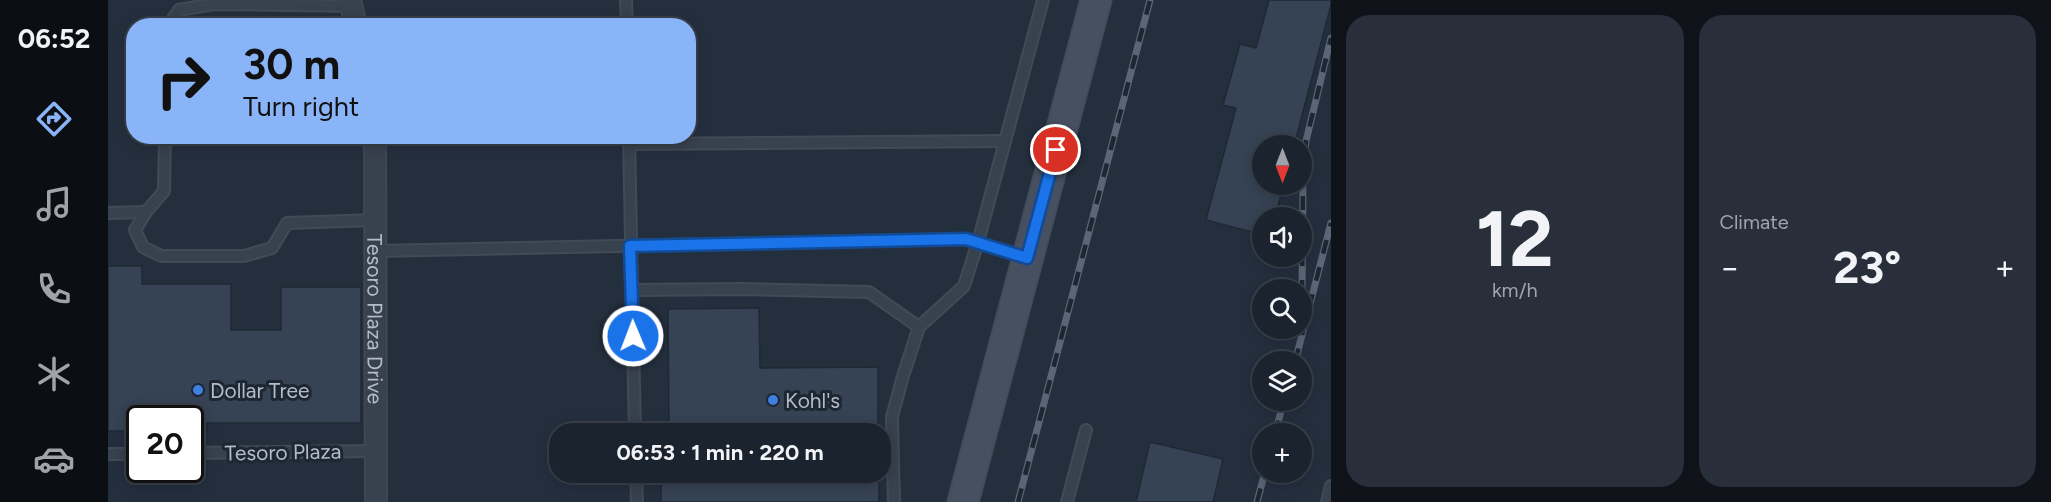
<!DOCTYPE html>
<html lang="en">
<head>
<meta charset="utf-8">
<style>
	body { margin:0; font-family:Figtree,sans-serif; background:#282f3a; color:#f1f3f6; height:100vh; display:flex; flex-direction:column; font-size:22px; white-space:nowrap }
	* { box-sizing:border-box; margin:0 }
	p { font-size:20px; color:#a0a4aa }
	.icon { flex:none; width:33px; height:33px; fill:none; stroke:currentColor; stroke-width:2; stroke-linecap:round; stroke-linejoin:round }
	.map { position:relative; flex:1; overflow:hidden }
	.drawer { display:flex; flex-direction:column; gap:15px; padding:15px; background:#0f1319; width:720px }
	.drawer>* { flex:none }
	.top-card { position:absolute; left:18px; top:18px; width:570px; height:126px; border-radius:24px; box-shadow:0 3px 15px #0003,0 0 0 2px #39404a; background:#8ab4f8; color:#111; overflow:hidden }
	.needle { width:39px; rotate:180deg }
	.controls { position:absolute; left:1144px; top:135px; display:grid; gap:12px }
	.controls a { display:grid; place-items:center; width:60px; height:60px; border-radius:50%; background:#1b232e; box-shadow:0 3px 15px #0003,0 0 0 2px #39404a; font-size:30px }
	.speed { position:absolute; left:18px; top:405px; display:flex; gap:12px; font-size:30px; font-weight:700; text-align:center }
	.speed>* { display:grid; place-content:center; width:78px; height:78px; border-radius:50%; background:#1b232e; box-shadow:0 3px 15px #0003,0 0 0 2px #39404a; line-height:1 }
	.speed .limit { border:3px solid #111; border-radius:9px; background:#fff; color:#111 }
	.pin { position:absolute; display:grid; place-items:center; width:51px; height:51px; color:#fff; margin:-26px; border:3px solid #fff; border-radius:50%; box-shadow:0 2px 6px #0007 }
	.me { position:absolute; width:66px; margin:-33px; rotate:359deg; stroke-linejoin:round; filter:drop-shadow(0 0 4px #0008) }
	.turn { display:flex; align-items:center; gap:21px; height:126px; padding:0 18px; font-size:27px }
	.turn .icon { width:78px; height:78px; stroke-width:2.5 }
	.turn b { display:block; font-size:42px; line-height:51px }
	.big { font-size:45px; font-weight:700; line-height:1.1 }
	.drawer .card { flex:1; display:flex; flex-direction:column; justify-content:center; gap:9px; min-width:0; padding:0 21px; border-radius:24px; background:#282f3a }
	.drawer .dial { align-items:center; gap:0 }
	.dial b { font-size:78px; line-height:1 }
	.heat { display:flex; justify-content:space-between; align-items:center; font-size:33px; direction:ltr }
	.drawer .tiles { flex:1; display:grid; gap:15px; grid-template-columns:repeat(2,1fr) }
	.trip { position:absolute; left:441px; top:423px; width:342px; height:60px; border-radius:24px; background:#1b232e; box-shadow:0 3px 15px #0003,0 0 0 2px #39404a; font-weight:700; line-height:60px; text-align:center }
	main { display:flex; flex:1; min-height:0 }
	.menu { display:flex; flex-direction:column; width:108px; justify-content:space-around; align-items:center; background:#0b0e12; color:#a0a4aa }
	.menu .icon { width:42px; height:42px }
	.menu .current { color:#8ab4f8 }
	.menu b { font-size:27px; color:#f1f3f6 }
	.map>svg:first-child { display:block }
	.building { fill:#364354; stroke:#1f2835; stroke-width:1.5 }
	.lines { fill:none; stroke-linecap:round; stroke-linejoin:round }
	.lane-casing { stroke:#414a57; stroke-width:14 }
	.street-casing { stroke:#414a57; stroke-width:24 }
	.secondary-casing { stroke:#414a57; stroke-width:33 }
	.lane { stroke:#38414e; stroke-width:10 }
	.street { stroke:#38414e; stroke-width:21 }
	.secondary { stroke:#465061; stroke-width:30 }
	.rail-casing { stroke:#5a6575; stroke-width:7 }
	.rail { stroke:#1d2633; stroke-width:4.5; stroke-dasharray:14; stroke-linecap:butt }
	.route-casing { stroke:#114b97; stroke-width:15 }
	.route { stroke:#1a73e8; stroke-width:10 }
	.shop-dot { fill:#3f7fe0; stroke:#1d2633; stroke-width:2 }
	.labels { text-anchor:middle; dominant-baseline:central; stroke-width:6; stroke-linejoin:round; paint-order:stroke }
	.street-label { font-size:21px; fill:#b4bcc9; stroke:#1d2633 }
	.poi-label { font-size:21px; fill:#b4bcc9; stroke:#1d2633; text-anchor:start }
</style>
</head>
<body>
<main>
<nav class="menu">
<b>06:52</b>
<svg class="icon current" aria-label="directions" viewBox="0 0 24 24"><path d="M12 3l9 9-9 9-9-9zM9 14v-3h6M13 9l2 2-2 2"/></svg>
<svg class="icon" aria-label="music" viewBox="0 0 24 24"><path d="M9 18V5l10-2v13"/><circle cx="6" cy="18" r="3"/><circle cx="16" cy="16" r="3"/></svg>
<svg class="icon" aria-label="phone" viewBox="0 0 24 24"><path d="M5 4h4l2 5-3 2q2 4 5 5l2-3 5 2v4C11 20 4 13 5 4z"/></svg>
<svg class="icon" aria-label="climate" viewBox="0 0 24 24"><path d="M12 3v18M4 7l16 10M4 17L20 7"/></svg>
<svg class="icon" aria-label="car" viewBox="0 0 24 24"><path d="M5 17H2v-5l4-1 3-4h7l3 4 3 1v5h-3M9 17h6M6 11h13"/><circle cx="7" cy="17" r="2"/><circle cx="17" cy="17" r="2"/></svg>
</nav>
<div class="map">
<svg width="1223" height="502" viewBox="0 0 1223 502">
	<rect width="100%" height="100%" fill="#242f3e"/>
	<g class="building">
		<path d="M1161,0h62v5l-37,141h-31v38h21l-9,34h-12v17l-57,-15 30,-112 -13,-3 17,-61 16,4z"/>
		<path d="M0,266h34v18h89v46h50v-43h80v136h-154v8h-17v-13h-50v13h-32z"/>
		<path d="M651,308l1,60 118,-1v67h-217v-3h8l-1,-122z"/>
		<path d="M1042,442l73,17 -10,43h-77z"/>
		<rect x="553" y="472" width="218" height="30"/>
	</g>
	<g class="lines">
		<defs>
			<g id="lane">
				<path d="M518,0l1,26"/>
				<path d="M60,26l11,-16 34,-6 139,2"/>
				<path d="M57,136l-1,55 -18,21 -11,18 8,17 18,9h83l28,-8 15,-25 88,-3"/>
				<path d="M521,136l3,154 111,-1 126,3 50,35"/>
				<path d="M521,144l376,-3"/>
				<path d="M0,213l38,-1"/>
				<path d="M267,251l591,-12 61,19"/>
				<path d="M524,290l3,144"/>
				<path d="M82,453l185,-2"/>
				<path d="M0,454h32"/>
				<path d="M528,472l1,30"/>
				<path d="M786,502l-2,-85 11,-41 16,-49 45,-41 14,-44 65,-242"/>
				<path d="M959,502l19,-72"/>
				<path d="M1219,502l4,-16"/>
			</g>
			<g id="street">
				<path d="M242,0l6,26"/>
				<path id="s1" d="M267,136l1,366"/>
			</g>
			<path id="secondary" d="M855,502l133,-502"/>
		</defs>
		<use href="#lane" class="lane-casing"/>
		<use href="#street" class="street-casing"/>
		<use href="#secondary" class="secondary-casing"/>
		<use href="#lane" class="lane"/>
		<use href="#street" class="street"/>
		<use href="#secondary" class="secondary"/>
		<defs>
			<g id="rail">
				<path d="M1194,294l1,-111 3,-42 25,-103"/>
				<path d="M1187,362l36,-139"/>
				<path d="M1167,434l9,-34"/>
				<path d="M910,502l132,-502"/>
				<path d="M1149,502l8,-30"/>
			</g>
		</defs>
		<use href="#rail" class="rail-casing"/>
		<use href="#rail" class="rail"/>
	</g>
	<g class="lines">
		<defs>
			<path id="route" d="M525,336l-3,-90 336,-7 61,19 29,-108"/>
		</defs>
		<use href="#route" class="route-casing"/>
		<use href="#route" class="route"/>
	</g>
	<g class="shop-dot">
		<circle cx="90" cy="390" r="6"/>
		<circle cx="665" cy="400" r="6"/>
	</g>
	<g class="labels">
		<g class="street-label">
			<text stroke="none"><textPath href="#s1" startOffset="183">Tesoro Plaza Drive</textPath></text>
			<text transform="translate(175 452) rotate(-1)">Tesoro Plaza</text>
		</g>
		<g class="poi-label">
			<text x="102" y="390">Dollar Tree</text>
			<text x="677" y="400">Kohl's</text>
		</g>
	</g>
</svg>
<div class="controls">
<a><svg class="needle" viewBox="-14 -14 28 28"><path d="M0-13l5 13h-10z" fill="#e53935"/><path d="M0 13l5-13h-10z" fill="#a0a4aa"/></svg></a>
<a><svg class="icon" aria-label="sound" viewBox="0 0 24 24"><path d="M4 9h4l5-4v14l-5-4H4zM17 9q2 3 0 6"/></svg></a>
<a><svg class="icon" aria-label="search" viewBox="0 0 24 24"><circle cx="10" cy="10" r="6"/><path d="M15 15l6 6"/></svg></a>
<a><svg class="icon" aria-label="layers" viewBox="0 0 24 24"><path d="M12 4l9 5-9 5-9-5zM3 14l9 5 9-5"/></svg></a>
<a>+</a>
</div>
<div class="speed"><div class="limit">20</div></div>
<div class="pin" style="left:948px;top:150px;background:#d93025"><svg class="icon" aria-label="arrive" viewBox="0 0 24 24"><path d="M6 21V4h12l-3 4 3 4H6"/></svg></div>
<svg class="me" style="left:525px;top:336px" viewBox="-20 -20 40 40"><circle r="17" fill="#1a73e8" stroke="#fff" stroke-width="3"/><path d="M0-11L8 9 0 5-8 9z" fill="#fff"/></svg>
<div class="trip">06:53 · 1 min · 220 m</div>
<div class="top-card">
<div class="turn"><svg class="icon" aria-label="right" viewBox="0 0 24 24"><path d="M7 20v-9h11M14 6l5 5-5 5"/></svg><div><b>30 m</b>Turn right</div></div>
</div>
</div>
<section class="drawer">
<div class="tiles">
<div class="card dial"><b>12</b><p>km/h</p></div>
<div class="card"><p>Climate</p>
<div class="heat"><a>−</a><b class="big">23°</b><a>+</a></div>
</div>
</div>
</section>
</main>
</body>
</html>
